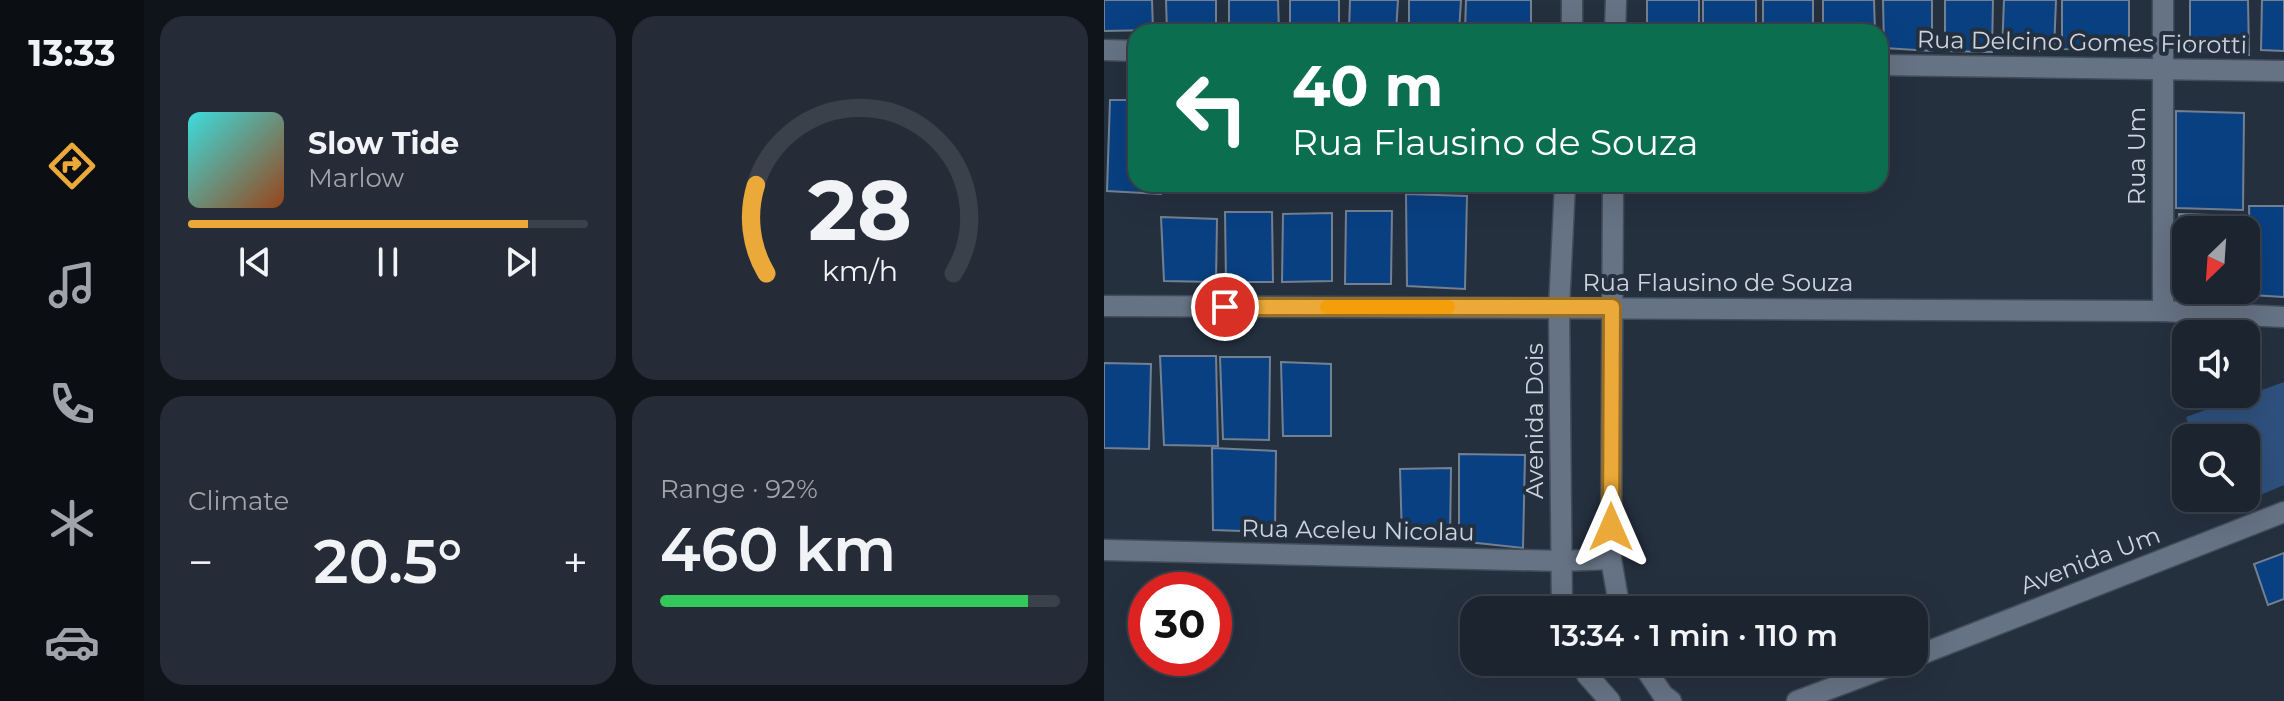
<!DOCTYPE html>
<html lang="en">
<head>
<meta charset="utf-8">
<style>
	body { margin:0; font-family:Montserrat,sans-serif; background:#252c37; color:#f1f3f6; height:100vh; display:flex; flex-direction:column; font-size:30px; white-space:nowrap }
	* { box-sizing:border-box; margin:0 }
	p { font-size:26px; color:#a0a4aa }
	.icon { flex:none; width:44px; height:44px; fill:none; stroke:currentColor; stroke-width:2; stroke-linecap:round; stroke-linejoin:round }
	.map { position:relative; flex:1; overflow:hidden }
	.panel { display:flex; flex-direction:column; gap:16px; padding:16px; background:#0f141a; width:960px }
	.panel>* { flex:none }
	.hud { position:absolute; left:24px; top:24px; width:760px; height:168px; border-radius:24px; box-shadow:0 8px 32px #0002,0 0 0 2px #3a414b; background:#0b6e4f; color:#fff; overflow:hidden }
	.needle { width:52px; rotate:205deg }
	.buttons { position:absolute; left:1068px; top:216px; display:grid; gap:16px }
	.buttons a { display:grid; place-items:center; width:88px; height:88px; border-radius:16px; background:#1c242f; box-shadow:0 8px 32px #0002,0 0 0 2px #3a414b; font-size:40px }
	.speed { position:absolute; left:24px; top:572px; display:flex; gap:16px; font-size:40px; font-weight:700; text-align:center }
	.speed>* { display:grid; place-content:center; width:104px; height:104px; border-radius:50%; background:#1c242f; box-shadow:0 8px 32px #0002,0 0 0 2px #3a414b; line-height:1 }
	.speed .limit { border:12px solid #d22; background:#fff; color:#111 }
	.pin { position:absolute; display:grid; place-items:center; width:68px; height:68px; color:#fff; margin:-34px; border:4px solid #fff; border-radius:50%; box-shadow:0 2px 8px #0007 }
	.me { position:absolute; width:88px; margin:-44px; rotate:0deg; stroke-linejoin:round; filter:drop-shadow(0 0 6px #0008) }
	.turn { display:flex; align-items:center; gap:28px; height:168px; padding:0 32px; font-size:36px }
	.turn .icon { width:104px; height:104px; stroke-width:2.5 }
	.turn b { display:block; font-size:56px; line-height:68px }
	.big { font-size:60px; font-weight:600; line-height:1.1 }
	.panel .tile { flex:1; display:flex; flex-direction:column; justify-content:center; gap:12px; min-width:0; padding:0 28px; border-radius:24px; background:#252c37 }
	.panel .dial { align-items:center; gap:0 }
	.dial svg { height:208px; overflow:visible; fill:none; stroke:#3a414b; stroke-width:7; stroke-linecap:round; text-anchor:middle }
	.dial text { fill:#f1f3f6; stroke:none }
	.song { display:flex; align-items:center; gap:24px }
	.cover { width:96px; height:96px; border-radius:12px; background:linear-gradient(135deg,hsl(180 70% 55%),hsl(20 70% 35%)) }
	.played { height:8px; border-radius:4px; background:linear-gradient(90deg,#eba939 85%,#3a414b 85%) }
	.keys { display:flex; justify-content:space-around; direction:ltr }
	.heat { display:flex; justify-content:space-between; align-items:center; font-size:44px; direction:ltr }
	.charge { height:12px; border-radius:6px; background:linear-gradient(90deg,#34c759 92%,#3a414b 0) }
	.panel .tiles { flex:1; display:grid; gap:16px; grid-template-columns:repeat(2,1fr) }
	.trip { position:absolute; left:356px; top:596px; width:468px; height:80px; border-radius:24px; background:#1c242f; box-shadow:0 8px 32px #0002,0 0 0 2px #3a414b; font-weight:600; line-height:80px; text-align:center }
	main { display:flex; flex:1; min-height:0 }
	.tab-bar { display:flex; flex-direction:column; width:144px; justify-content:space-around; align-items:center; background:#0b0e13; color:#a0a4aa }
	.tab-bar .icon { width:56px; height:56px }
	.tab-bar .on { color:#eba939 }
	.tab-bar b { font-size:36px; color:#f1f3f6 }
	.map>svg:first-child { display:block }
	.green { fill:#2f517e }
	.building { fill:#094082; stroke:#738092; stroke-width:2 }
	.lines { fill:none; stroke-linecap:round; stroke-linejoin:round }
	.street-casing { stroke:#434d5a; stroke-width:23 }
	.street { stroke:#667384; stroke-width:20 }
	.route-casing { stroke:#996e25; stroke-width:20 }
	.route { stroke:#eba939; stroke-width:14 }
	.slow { stroke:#f59e0b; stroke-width:14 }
	.labels { text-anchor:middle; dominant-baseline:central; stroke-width:8; stroke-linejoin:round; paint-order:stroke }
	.street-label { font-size:24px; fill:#cdd4de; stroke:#25303f }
</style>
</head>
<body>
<main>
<nav class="tab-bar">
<b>13:33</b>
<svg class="icon on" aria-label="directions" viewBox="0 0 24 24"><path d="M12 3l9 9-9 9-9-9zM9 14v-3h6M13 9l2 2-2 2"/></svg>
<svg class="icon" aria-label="music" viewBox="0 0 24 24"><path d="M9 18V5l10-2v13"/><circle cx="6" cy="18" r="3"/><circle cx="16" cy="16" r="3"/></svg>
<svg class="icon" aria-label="phone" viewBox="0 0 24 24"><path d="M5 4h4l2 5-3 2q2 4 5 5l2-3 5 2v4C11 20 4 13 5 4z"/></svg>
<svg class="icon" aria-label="climate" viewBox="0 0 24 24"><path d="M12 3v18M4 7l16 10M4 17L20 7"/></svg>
<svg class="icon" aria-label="car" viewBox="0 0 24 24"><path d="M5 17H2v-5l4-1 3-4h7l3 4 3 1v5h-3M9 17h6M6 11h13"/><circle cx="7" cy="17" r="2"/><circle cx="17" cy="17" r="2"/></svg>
</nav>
<section class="panel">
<div class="tiles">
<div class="tile">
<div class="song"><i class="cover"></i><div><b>Slow Tide</b><p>Marlow</p></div></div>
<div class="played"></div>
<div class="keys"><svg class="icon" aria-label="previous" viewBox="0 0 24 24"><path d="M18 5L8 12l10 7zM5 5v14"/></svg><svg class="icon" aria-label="pause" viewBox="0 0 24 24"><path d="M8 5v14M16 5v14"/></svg><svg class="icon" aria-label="next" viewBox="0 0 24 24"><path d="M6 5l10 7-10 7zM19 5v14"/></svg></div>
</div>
<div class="tile dial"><svg viewBox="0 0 100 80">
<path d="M14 69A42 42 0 1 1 86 69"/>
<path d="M14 69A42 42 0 0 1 10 35" stroke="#eba939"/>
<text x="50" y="56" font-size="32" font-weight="700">28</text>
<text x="50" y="72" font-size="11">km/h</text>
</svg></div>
<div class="tile"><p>Climate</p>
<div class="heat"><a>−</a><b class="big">20.5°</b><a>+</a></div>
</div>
<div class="tile"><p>Range · 92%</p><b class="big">460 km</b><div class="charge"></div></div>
</div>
</section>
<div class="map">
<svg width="1180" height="701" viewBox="0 0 1180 701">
	<rect width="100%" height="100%" fill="#25303f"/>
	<path class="green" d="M1180,382v103l-64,27 -5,-14h31v-60h-53l-7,-21z"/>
	<g class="building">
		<path d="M0,0h48l1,30 -49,1z"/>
		<path d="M62,0h50v32h-49z"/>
		<path d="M125,0h49l1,32h-50z"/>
		<rect x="186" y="0" width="49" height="32"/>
		<path d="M246,0h48l-2,32h-47z"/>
		<path d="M305,0h52l-2,32h-50z"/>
		<path d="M362,0h65v32h-66z"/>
		<rect x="543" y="0" width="52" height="32"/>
		<rect x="599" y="0" width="53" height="32"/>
		<rect x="659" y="0" width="50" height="32"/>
		<path d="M719,0h51l1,32h-52z"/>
		<path d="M779,0h49v51l-48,-3z"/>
		<path d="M841,0h48l-1,52 -47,-1z"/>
		<path d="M900,0h52l-2,51h-52z"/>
		<path d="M958,0h67v50l-67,-1z"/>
		<path d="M1086,0h58l1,55 -59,-4z"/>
		<path d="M1158,0h22v51l-23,-1z"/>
		<path d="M6,100h26v84h26l-1,10 -54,-3z"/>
		<path d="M1072,111l68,2 -1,97 -67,-2z"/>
		<path d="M244,184h55v4l-55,1z"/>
		<rect x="368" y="184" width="59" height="6"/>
		<path d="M302,194l61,2 -2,93 -58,-3z"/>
		<path d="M1145,206h35v91l-33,-2z"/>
		<path d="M242,211h46l-1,73h-46z"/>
		<path d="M121,212h47l1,70h-47z"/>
		<path d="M228,213v68l-50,1 1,-68z"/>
		<path d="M1075,214l62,2v14h-55v60h56v5l-59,-1z"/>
		<path d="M57,217l56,2 -1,63 -52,-1z"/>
		<path d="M56,356h56l2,90 -54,-1z"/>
		<path d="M116,357h50l-1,83 -46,-1z"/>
		<path d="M177,362l50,2v72h-48z"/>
		<path d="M0,363l47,1 -2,85 -45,-1z"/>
		<path d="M108,448l64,3 -1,81 -62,-2z"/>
		<path d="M355,454l66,1 -2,93 -64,-7z"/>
		<path d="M347,468l-1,73 -48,-2 -2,-70z"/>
		<path d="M1180,553v46l-16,6 -14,-41z"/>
	</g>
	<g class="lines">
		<defs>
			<g id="street">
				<path d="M468,32v-32"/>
				<path d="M511,32l1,-32"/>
				<path d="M0,50l32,1"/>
				<path d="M776,65l404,6"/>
				<path d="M509,184l-2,375 9,51"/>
				<path d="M0,306l1059,5 121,6"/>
				<path d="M1059,311v-311"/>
				<path d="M0,550l457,11 50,-2"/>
				<path d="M458,610l-3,-302 6,-124"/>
				<path d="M810,657l370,-145"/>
				<path d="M477,662l6,13 23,26"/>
				<path d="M537,662l22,33 8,6"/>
				<path d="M693,701l104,-39"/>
			</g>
		</defs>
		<use href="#street" class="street-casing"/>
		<use href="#street" class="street"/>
	</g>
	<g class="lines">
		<defs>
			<path id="route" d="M121,307h387l-1,220"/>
		</defs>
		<use href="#route" class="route-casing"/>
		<use href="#route" class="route"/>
		<path class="slow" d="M223,307h121"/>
	</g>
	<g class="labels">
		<g class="street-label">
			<text transform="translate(978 42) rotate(1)">Rua Delcino Gomes Fiorotti</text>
			<text transform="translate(1032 156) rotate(-90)">Rua Um</text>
			<text x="614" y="282">Rua Flausino de Souza</text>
			<text transform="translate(430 421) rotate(-90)">Avenida Dois</text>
			<text transform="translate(254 530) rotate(1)">Rua Aceleu Nicolau</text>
			<text transform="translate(986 560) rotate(-21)">Avenida Um</text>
		</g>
	</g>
</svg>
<div class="buttons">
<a><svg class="needle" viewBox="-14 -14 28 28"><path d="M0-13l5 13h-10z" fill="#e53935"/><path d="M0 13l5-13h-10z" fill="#a0a4aa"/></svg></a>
<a><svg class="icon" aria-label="sound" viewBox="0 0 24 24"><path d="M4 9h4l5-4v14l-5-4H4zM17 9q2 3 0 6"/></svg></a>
<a><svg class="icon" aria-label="search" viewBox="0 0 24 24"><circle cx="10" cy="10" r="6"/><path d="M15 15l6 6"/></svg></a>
</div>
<div class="speed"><div class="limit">30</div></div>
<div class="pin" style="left:121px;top:307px;background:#d93025"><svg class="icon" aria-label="arrive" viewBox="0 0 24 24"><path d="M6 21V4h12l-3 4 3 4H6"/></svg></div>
<svg class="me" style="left:507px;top:527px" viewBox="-20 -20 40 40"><path d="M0-17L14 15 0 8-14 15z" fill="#eba939" stroke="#fff" stroke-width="4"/></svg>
<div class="trip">13:34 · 1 min · 110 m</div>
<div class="hud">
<div class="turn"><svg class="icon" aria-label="left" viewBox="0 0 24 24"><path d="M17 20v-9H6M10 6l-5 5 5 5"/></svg><div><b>40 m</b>Rua Flausino de Souza</div></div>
</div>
</div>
</main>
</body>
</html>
